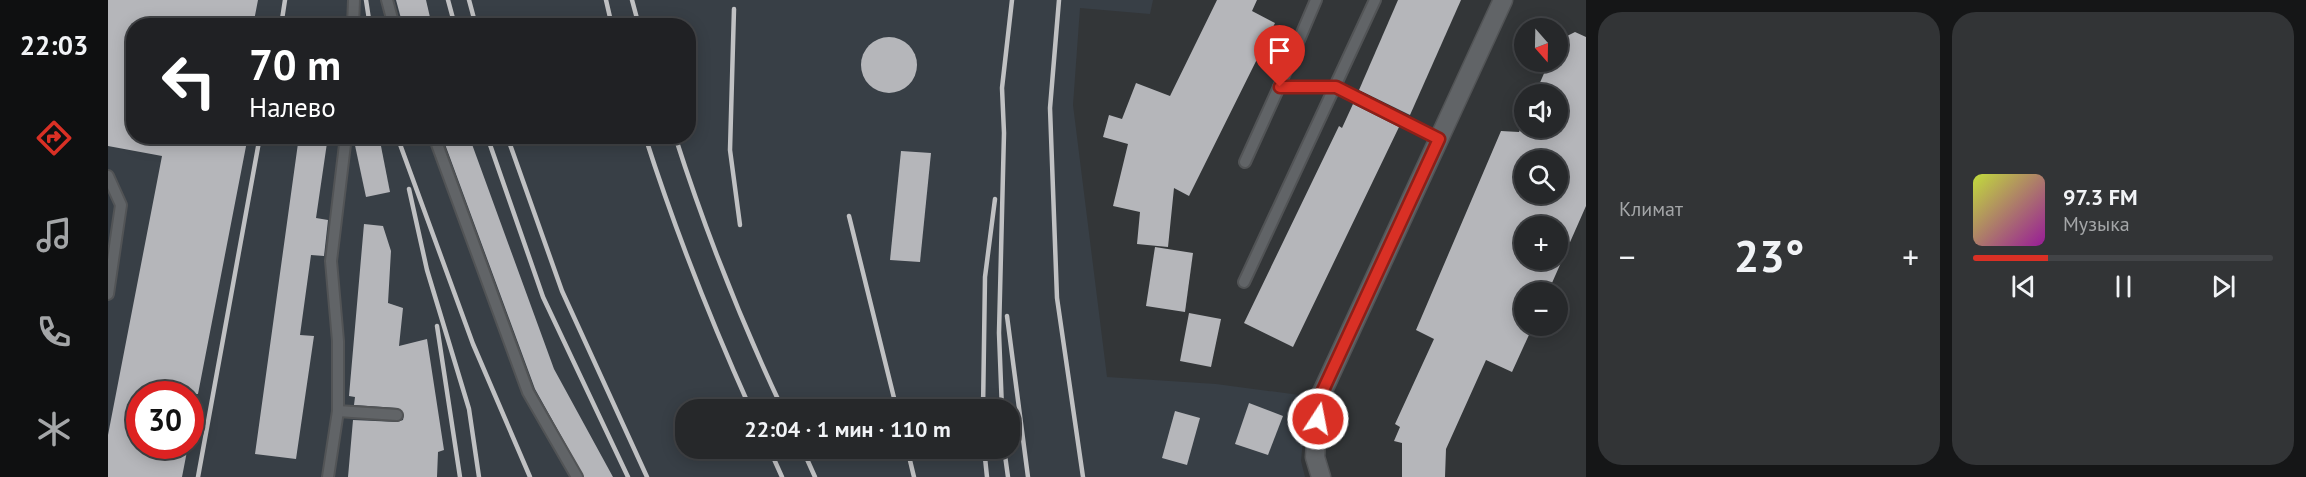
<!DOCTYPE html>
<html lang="ru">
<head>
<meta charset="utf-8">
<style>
	body { margin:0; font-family:"PT Sans",sans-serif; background:#323436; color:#f1f3f6; height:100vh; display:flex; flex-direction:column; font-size:22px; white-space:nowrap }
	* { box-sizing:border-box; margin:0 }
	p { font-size:20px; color:#a4a6a8 }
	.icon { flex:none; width:33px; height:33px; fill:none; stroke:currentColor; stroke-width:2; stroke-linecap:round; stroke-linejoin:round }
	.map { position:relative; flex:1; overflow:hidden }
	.details { display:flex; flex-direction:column; gap:12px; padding:12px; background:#151617; width:720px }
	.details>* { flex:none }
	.guide { position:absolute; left:18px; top:18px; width:570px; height:126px; border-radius:24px; box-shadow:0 3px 15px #0003,0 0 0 2px #424447; background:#202124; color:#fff; overflow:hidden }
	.needle { width:39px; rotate:160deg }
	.tools { position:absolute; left:1406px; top:18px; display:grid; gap:12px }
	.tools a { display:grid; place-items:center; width:54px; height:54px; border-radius:50%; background:#26282a; box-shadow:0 3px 15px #0003,0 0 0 2px #424447; font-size:30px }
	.speed { position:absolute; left:18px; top:381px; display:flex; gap:12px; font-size:30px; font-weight:700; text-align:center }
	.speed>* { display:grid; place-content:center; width:78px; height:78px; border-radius:50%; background:#26282a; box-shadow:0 3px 15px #0003,0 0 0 2px #424447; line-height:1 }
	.speed .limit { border:9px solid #d22; background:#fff; color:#111 }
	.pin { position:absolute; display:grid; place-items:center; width:51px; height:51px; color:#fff; margin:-62px -26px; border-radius:50% 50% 50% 0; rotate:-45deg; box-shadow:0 0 6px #0007 }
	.pin .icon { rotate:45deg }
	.me { position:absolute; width:66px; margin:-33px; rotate:11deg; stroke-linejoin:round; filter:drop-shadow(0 0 4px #0008) }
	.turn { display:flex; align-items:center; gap:21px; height:126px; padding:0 24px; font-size:27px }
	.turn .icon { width:78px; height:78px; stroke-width:2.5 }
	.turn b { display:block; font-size:42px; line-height:51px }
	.big { font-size:45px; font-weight:700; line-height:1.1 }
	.details .tile { flex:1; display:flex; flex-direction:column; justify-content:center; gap:9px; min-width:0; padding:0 21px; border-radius:24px; background:#323436 }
	.song { display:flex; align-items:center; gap:18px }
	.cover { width:72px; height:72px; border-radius:9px; background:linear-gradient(135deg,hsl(70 70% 55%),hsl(300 70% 35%)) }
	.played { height:6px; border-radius:3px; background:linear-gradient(90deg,#d93025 25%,#424447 25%) }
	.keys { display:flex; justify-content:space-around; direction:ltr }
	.heat { display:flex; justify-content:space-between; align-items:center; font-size:33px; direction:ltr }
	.details .tiles { flex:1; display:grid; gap:12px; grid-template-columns:repeat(2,1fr) }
	.trip { position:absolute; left:567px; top:399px; width:345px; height:60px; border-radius:24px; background:#26282a; box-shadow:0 3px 15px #0003,0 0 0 2px #424447; font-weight:700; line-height:60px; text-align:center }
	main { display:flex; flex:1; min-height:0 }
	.dock { display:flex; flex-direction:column; width:108px; justify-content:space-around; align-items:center; background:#0f1011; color:#a4a6a8 }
	.dock .icon { width:42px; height:42px }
	.dock .on { color:#d93025 }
	.dock b { font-size:27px; color:#f1f3f6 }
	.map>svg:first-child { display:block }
	.built { fill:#383f46; fill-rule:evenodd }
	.building { fill:#b5b6ba; fill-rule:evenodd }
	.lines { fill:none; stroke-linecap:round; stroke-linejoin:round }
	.service-casing { stroke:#525456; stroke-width:14 }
	.minor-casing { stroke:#525456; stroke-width:21 }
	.service { stroke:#616467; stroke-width:10 }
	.minor { stroke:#616467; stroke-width:18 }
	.rail { stroke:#c0c1c3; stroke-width:4.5 }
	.route-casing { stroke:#8d1f18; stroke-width:15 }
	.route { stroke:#d93025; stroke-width:10 }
</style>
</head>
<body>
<main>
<nav class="dock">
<b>22:03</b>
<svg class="icon on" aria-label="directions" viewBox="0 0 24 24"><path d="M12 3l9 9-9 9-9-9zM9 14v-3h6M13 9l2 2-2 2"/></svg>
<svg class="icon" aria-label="music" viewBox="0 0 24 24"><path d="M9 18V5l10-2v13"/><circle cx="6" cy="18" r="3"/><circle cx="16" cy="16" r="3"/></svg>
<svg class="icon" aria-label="phone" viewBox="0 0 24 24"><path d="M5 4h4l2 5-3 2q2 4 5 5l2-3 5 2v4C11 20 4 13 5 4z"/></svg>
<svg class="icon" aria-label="climate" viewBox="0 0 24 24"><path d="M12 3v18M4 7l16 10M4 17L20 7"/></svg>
</nav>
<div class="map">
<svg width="1478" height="477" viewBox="0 0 1478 477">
	<rect width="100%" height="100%" fill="#333638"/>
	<path class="built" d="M0,0h1045l-3,14 -70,-6 -7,97 34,272 109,7 91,12 -6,65 4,16h-1197zM26,26h554v110h-554zM32,394h50v52h-50zM578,410h324v38h-324z"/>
	<g class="building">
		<path d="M0,0h150l-5,26h-119v110h114l-50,258h-58v52h48l-6,31h-74v-42l54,-279 -54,-10z"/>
		<path d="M288,0h30l6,26h-29z"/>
		<path d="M1109,0h40l-5,11 23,12 -86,173 -15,-8 -6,59 -31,-3 3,-32 -27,-6 15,-62 -25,-7 6,-22 13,4 14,-36 34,13z"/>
		<path d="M1290,0h63l-51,115 -51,-25z"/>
		<path d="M1467,32l11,5v169l-38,86h-24v34h9l-21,46 -26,-12 -40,89 -1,28h-43v-34l-8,-2 6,-14 -5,-3 39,-85 -18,-9 85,-199 18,1 5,-11v7h33v-34h-22l14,-32h8v-21zM1416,160h33v34h-33zM1416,226h33v34h-33z"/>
		<circle cx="781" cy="65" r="28"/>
		<path d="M1245,104l46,23 -106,220 -49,-24 95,-197 3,2z"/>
		<path d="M191,136h29l-12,82 12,2 -4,36 -13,-1 -11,80 14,1 -18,123 -41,-5z"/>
		<path d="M245,136h26l11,56 -24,5z"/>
		<path d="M334,136h27l85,233 59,108h-29l-49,-88z"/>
		<path d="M793,151l30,2 -11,109 -30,-2z"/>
		<path d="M256,224l19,2 8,25 -3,52 15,5 -4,38 28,-7 17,111 -6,2 -1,25h-89l5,-57 44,2 6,-2 1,-5 -6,-7 -44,-3 1,-8 -6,-1z"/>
		<path d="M1047,247l38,6 -8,59 -39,-6z"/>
		<path d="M1081,313l32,6 -10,48 -31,-6z"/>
		<path d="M1141,403l34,13 -15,39 -33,-11z"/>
		<path d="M1067,411l25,7 -13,47 -25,-7z"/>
	</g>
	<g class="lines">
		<defs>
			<g id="service">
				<path d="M279,0l7,26"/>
				<path d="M245,26l1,-26"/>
				<path d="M1171,87l37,-87"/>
				<path d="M326,136l94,256 49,85"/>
				<path d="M1137,162l34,-75h57l103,52"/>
				<path d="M0,176l13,29 -13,89"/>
				<path d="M1136,282l131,-282"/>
				<path d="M230,411l59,4"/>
				<path d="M220,477l10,-66v-70l-7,-80 15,-125"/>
			</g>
			<path id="minor" d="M1213,477l-6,-20 4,-58 184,-399"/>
		</defs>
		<use href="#service" class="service-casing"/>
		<use href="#minor" class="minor-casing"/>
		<use href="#service" class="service"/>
		<use href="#minor" class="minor"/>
		<g class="rail">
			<path d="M258,0l4,26"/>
			<path d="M340,0l7,26"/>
			<path d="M361,0l7,26"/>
			<path d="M498,0l6,26"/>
			<path d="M524,0l7,26"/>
			<path d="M951,0l-9,108 7,190 26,179"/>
			<path d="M626,9l-4,141 10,75"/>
			<path d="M173,26l4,-26"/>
			<path d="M289,136l76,208 57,133"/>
			<path d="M379,136l56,161 85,180"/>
			<path d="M399,136l55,155 85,186"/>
			<path d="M537,136c30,94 66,185 106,274"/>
			<path d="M567,136c30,94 66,185 108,274"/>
			<path d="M301,189l18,81 42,139 10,68"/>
			<path d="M741,216l48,194"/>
			<path d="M899,316l21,161"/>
			<path d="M329,326l23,151"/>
			<path d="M875,410l2,-133 10,-78"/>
			<path d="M894,410l-3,-77 5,-200 -2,-45 10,-88"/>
			<path d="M661,448l13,29"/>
			<path d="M694,448l13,29"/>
			<path d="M799,448l7,29"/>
			<path d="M876,448l3,29"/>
			<path d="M896,448l4,29"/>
			<path d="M90,477l62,-341"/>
		</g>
	</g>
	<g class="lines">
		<defs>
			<path id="route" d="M1172,87h56l103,52 -120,260 -1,20"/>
		</defs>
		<use href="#route" class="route-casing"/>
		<use href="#route" class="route"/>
	</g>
</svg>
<div class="tools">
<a><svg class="needle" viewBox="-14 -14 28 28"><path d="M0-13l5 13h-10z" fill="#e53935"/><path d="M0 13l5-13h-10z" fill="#a4a6a8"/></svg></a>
<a><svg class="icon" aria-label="sound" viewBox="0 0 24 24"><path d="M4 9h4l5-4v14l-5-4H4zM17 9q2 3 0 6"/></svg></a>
<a><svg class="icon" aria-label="search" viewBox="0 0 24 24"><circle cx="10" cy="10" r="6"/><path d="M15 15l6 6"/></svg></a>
<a>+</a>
<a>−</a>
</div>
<div class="speed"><div class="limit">30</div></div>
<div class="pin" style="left:1172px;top:87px;background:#d93025"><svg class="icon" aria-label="arrive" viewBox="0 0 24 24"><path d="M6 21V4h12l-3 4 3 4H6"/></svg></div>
<svg class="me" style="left:1210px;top:419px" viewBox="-20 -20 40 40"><circle r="17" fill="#d93025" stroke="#fff" stroke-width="3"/><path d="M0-11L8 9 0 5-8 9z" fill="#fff"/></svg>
<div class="trip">22:04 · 1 мин · 110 m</div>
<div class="guide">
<div class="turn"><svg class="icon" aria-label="left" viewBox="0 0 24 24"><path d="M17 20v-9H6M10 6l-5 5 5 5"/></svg><div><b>70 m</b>Налево</div></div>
</div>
</div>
<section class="details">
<div class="tiles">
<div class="tile"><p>Климат</p>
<div class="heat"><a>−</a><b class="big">23°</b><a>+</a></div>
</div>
<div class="tile">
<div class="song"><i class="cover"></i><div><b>97.3 FM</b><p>Музыка</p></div></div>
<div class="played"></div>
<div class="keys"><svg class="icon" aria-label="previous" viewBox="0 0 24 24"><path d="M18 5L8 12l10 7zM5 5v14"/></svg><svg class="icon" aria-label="pause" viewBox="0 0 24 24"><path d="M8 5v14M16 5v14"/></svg><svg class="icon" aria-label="next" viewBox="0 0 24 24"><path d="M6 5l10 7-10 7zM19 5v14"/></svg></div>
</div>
</div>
</section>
</main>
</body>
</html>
